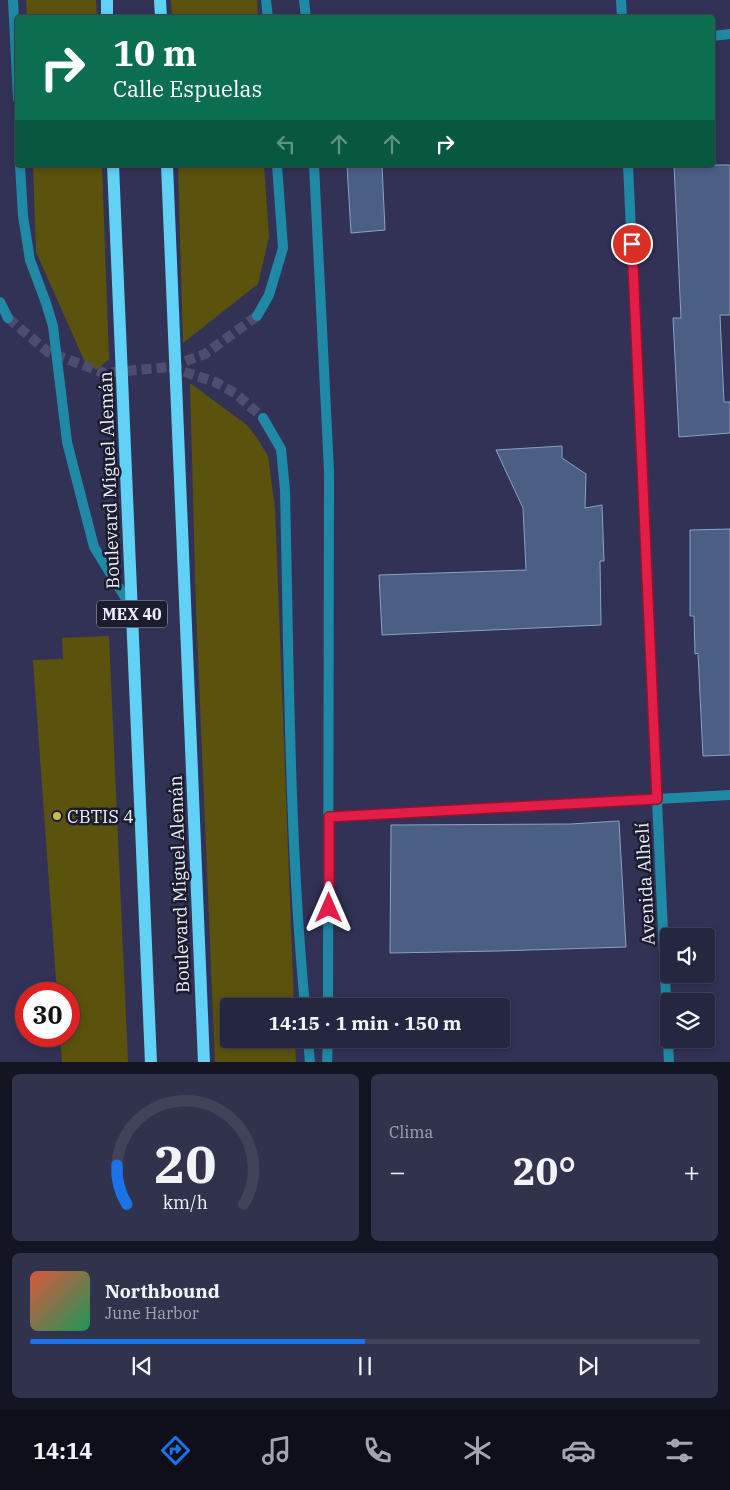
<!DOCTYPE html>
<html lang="es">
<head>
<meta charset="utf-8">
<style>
	body { margin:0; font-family:"IBM Plex Serif",serif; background:#31324b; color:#f1f3f6; height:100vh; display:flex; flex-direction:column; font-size:19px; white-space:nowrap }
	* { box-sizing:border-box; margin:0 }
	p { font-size:16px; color:#a3a5b1 }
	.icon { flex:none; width:28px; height:28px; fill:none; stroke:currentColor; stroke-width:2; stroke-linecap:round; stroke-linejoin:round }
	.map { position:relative; height:1062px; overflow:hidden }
	.details { display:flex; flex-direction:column; gap:12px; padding:12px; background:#141523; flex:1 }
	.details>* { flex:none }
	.banner { position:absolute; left:15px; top:15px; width:700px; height:152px; border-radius:5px; box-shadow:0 2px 8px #0003,0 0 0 1px #424359; background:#0b6e4f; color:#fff; overflow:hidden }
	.buttons { position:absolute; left:660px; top:928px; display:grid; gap:10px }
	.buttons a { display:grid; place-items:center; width:55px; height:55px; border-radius:5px; background:#252640; box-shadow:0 2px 8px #0003,0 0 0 1px #424359; font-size:25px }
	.speed { position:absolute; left:15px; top:982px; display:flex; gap:10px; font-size:25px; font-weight:700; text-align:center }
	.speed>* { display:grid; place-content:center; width:65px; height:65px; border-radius:50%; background:#252640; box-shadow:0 2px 8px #0003,0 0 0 1px #424359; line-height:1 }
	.speed .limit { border:8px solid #d22; background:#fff; color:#111 }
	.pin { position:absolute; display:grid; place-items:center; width:42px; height:42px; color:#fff; margin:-21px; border:2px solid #fff; border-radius:50%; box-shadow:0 1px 5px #0007 }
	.me { position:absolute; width:55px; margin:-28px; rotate:0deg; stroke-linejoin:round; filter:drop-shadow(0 0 4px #0008) }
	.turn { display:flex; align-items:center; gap:18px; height:105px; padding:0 15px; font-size:22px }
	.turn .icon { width:65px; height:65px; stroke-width:2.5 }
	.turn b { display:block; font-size:35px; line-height:42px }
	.lanes { display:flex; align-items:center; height:48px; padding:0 15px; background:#0003; justify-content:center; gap:25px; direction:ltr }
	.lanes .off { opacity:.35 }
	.big { font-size:38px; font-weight:700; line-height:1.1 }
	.details .tile { flex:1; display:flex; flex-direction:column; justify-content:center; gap:8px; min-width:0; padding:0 18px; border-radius:8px; background:#31324b }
	.details .dial { align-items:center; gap:0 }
	.dial svg { height:130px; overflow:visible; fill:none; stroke:#424359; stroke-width:7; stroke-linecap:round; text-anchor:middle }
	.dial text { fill:#f1f3f6; stroke:none }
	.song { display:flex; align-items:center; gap:15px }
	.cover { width:60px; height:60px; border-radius:8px; background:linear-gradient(135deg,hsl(10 70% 55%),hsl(150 70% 35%)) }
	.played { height:5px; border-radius:2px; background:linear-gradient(90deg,#1a73e8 50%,#424359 50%) }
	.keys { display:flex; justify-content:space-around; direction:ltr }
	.heat { display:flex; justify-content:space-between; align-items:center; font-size:28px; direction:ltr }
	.details .tiles { flex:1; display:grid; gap:12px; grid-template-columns:1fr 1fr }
	.tile:last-child { grid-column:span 2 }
	.trip { position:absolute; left:220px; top:998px; width:290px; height:50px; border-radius:5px; background:#252640; box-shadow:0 2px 8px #0003,0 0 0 1px #424359; font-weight:700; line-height:50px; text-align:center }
	.menu { display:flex; height:80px; justify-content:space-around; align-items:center; background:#0f0f1a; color:#a3a5b1 }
	.menu .icon { width:35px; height:35px }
	.menu .current { color:#1a73e8 }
	.menu b { font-size:22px; color:#f1f3f6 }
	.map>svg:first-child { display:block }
	.green { fill:#5b520d }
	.building { fill:#4b5f84; stroke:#89a0c8 }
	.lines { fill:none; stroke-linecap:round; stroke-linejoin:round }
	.minor-tunnel { stroke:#4d4e6f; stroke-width:10; stroke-dasharray:10 5; stroke-linecap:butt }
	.minor { stroke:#1f89a6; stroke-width:10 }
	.primary { stroke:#61d2f5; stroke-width:12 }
	.route-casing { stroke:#92132f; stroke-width:12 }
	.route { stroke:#e11d48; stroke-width:9 }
	.poi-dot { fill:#cbba39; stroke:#1b1c2d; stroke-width:2 }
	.labels { text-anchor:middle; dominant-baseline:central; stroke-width:5; stroke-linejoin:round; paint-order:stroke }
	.shield { fill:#1b1c2d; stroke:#adafbe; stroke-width:1 }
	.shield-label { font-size:16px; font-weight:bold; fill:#eceefc }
	.street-label { font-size:18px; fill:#eceefc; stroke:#1b1c2d }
	.poi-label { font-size:18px; fill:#eceefc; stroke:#1b1c2d; text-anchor:start }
</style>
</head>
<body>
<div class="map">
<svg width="730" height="1063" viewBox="0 0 730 1063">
	<rect width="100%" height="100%" fill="#313256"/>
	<g class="green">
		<path d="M26,0h70l1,17h-70z"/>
		<path d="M171,0h86l1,17h-86z"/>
		<path d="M33,165h69l7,194 -13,11 -12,-10 -48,-108z"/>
		<path d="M178,165h86l5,72 -11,47 -75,59z"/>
		<path d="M190,383l57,42 10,13 11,18 7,52 19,498h-65v33h66l1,23h-81l-19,-452z"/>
		<path d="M109,636l19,426h-66l-2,-26h9v-42h-12l-24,-334 30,-1 -1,-21z"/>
	</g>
	<g class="building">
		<path d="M347,165h35l3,65 -34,3z"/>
		<path d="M674,165h56v150h-10l4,87h6v31l-51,4 -6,-119h8z"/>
		<path d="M562,446v12l24,16 -1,34 17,-3 2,56h-4l1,64 -219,10 -3,-60 147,-5 -3,-62 -27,-58z"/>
		<path d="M730,529v226l-27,1 -5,-103 -3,1 -1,-38h-4v-86z"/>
		<path d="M619,821l7,126 -128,4 -108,2 1,-128 179,-1z"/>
	</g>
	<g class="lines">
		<g class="minor-tunnel">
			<path d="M8,318l40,34 56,21 65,-6 36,-13 52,-38"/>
			<path d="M170,367l45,15 20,11 28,25"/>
		</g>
		<g class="minor">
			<path d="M13,0l5,99"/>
			<path d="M266,0l2,18"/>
			<path d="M304,0l2,18"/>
			<path d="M621,0l1,18"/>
			<path d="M712,36l18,-2"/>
			<path d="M20,165l3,51 7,44 16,43 7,23 14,116 27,105 37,60"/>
			<path d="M314,165l15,306 -1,535"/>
			<path d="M628,165l41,898"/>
			<path d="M0,302l8,16"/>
			<path d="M257,316l12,-21 14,-47 -6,-83"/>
			<path d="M263,418l18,31 4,41c4,172 4,345 20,516"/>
			<path d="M329,817l401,-22"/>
			<path d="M308,1039l2,24"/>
			<path d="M327,1063l1,-24"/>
		</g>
		<g class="primary">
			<path d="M107,0v18"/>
			<path d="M160,0l1,18"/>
			<path d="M113,165l38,898"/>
			<path d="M167,165l37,898"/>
		</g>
	</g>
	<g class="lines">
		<defs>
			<path id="route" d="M329,908v-91l328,-18 -25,-555"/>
		</defs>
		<use href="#route" class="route-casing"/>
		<use href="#route" class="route"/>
	</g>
	<circle class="poi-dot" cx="57" cy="816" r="5"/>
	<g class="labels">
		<rect class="shield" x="97" y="600.5" width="70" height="27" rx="4"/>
		<g class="shield-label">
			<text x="132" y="614">MEX 40</text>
		</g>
		<g class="street-label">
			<text transform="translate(109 480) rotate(-92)">Boulevard Miguel Alemán</text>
			<text transform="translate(179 884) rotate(-92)">Boulevard Miguel Alemán</text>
			<text transform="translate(645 884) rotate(-93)">Avenida Alhelí</text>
		</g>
		<g class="poi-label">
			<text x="67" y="816">CBTIS 4</text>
		</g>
	</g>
</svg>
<div class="buttons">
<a><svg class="icon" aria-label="sound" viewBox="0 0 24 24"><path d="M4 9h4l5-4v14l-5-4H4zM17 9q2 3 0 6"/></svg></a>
<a><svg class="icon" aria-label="layers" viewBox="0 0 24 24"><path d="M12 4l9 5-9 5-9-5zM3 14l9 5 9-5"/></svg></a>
</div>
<div class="speed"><div class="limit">30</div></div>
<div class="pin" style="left:632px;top:244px;background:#d93025"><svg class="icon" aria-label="arrive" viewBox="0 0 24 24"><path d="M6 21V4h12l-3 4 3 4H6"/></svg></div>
<svg class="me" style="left:329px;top:908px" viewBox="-20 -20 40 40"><path d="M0-17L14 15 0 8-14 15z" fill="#e11d48" stroke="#fff" stroke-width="4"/></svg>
<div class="trip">14:15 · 1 min · 150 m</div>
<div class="banner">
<div class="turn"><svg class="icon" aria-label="right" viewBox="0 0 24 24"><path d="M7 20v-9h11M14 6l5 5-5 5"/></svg><div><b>10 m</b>Calle Espuelas</div></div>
<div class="lanes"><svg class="icon off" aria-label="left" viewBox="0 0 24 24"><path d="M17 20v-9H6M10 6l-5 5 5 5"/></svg><svg class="icon off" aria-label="ahead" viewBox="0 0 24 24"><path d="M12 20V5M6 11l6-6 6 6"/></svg><svg class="icon off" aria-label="ahead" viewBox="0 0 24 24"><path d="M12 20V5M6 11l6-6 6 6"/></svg><svg class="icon" aria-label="right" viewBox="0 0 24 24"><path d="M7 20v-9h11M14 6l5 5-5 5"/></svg></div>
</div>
</div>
<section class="details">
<div class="tiles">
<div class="tile dial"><svg viewBox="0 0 100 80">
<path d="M14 69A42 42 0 1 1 86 69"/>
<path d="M14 69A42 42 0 0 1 8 45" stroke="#1a73e8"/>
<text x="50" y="56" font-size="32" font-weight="700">20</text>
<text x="50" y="72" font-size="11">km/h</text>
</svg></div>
<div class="tile"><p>Clima</p>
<div class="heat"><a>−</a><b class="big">20°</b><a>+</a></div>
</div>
<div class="tile">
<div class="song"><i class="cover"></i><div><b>Northbound</b><p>June Harbor</p></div></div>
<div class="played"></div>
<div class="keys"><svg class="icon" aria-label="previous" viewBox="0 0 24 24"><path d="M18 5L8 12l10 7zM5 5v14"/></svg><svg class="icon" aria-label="pause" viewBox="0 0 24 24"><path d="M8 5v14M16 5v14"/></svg><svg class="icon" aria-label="next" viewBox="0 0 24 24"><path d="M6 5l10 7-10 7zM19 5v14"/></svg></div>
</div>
</div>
</section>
<nav class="menu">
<b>14:14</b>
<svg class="icon current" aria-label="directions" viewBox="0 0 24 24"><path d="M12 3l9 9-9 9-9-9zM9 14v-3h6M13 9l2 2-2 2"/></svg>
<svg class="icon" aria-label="music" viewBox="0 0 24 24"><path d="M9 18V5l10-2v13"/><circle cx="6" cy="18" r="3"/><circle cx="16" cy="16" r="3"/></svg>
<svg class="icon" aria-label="phone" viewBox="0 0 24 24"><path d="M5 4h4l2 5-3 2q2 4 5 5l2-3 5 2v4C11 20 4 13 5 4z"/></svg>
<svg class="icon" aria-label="climate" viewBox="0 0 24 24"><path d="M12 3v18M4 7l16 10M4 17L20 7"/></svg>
<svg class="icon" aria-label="car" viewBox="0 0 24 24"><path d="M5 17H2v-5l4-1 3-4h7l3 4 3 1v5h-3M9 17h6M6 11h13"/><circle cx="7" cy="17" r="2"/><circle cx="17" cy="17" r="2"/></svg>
<svg class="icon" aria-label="filters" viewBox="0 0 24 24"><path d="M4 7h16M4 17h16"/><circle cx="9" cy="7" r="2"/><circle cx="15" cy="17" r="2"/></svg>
</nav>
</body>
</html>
